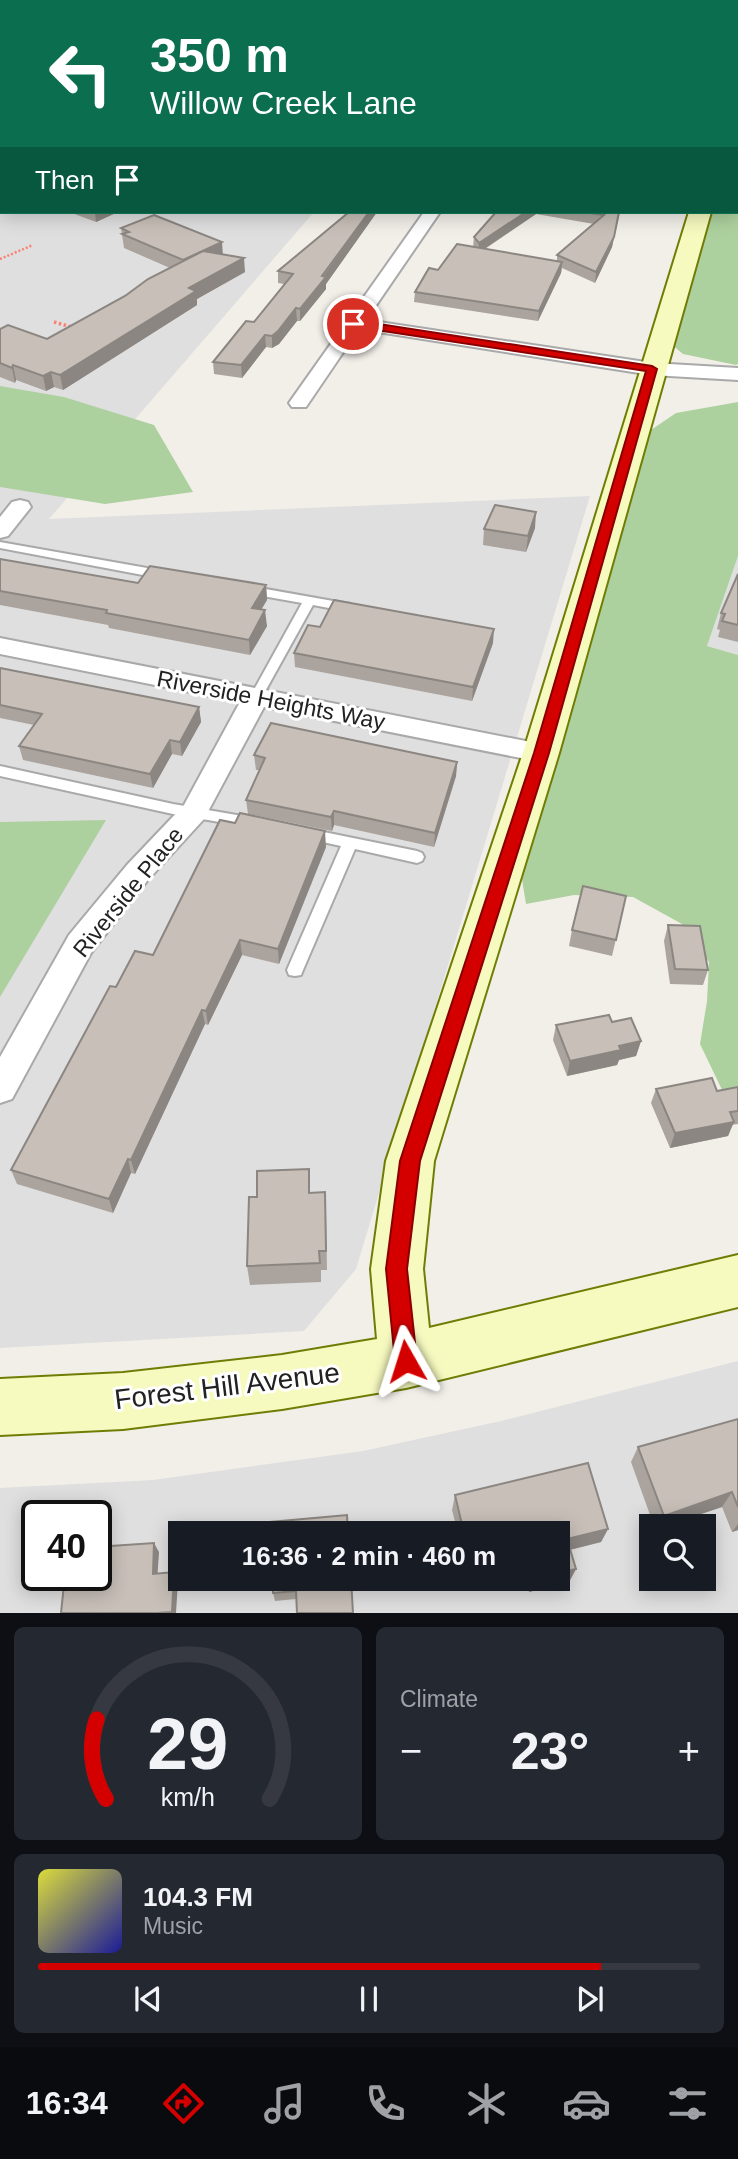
<!DOCTYPE html>
<html lang="en">
<head>
<meta charset="utf-8">
<style>
	body { margin:0; font-family:Helvetica,sans-serif; background:#242831; color:#f1f3f6; height:100vh; display:flex; flex-direction:column; font-size:26px; white-space:nowrap }
	* { box-sizing:border-box; margin:0 }
	p { font-size:23px; color:#9ea1a6 }
	.icon { flex:none; width:38px; height:38px; fill:none; stroke:currentColor; stroke-width:2; stroke-linecap:round; stroke-linejoin:round }
	.map { position:relative; height:1613px; overflow:hidden }
	.sheet { display:flex; flex-direction:column; gap:14px; padding:14px; background:#0d0f14; flex:1 }
	.sheet>* { flex:none }
	.hud { position:absolute; left:0px; top:0px; width:738px; height:214px; box-shadow:0 4px 18px #0003; background:#0b6e4f; color:#fff; overflow:hidden }
	.fabs { position:absolute; left:639px; top:1514px; display:grid; gap:14px }
	.fabs a { display:grid; place-items:center; width:77px; height:77px; border-radius:0px; background:#171b24; box-shadow:0 4px 18px #0003; font-size:35px }
	.speed { position:absolute; left:21px; top:1500px; display:flex; gap:14px; font-size:35px; font-weight:700; text-align:center }
	.speed>* { display:grid; place-content:center; width:91px; height:91px; border-radius:50%; background:#171b24; box-shadow:0 4px 18px #0003; line-height:1 }
	.speed .limit { border:4px solid #111; border-radius:10px; background:#fff; color:#111 }
	.pin { position:absolute; display:grid; place-items:center; width:60px; height:60px; color:#fff; margin:-30px; border:4px solid #fff; border-radius:50%; box-shadow:0 2px 7px #0007 }
	.me { position:absolute; width:77px; margin:-38px; rotate:354deg; stroke-linejoin:round; filter:drop-shadow(0 0 5px #0008) }
	.turn { display:flex; align-items:center; gap:24px; height:147px; padding:0 35px; font-size:32px }
	.turn .icon { width:91px; height:91px; stroke-width:2.5 }
	.turn b { display:block; font-size:49px; line-height:60px }
	.then { display:flex; align-items:center; height:66px; padding:0 35px; background:#0003; gap:14px; font-size:26px }
	.big { font-size:52px; font-weight:800; line-height:1.1 }
	.sheet .card { flex:1; display:flex; flex-direction:column; justify-content:center; gap:10px; min-width:0; padding:0 24px; border-radius:10px; background:#242831 }
	.sheet .dial { align-items:center; gap:0 }
	.dial svg { height:182px; overflow:visible; fill:none; stroke:#363941; stroke-width:7; stroke-linecap:round; text-anchor:middle }
	.dial text { fill:#f1f3f6; stroke:none }
	.song { display:flex; align-items:center; gap:21px }
	.cover { width:84px; height:84px; border-radius:10px; background:linear-gradient(135deg,hsl(60 70% 55%),hsl(240 70% 35%)) }
	.played { height:7px; border-radius:4px; background:linear-gradient(90deg,#d40000 85%,#363941 85%) }
	.keys { display:flex; justify-content:space-around; direction:ltr }
	.heat { display:flex; justify-content:space-between; align-items:center; font-size:38px; direction:ltr }
	.sheet .tiles { flex:1; display:grid; gap:14px; grid-template-columns:1fr 1fr }
	.card:last-child { grid-column:span 2 }
	.trip { position:absolute; left:168px; top:1521px; width:402px; height:70px; border-radius:0px; background:#171b24; box-shadow:0 4px 18px #0003; font-weight:800; line-height:70px; text-align:center }
	.tabs { display:flex; height:112px; justify-content:space-around; align-items:center; background:#090b0e; color:#9ea1a6 }
	.tabs .icon { width:49px; height:49px }
	.tabs .current { color:#d40000 }
	.tabs b { font-size:32px; color:#f1f3f6 }
	.map>svg:first-child { display:block }
	.residential { fill:#e0dfdf; fill-rule:evenodd }
	.forest { fill:#add19e }
	.lines { fill:none; stroke-linecap:round; stroke-linejoin:round }
	.lane-casing { stroke:#a9a9a9; stroke-width:4 }
	.street-casing { stroke:#a9a9a9; stroke-width:4 }
	.secondary-casing { stroke:#707d05; stroke-width:4 }
	.path-far1 { stroke:#fa8072; stroke-width:2.5; stroke-dasharray:2 2; stroke-linecap:butt }
	.path { stroke:#fa8072; stroke-width:3.5; stroke-dasharray:2.5 2.5; stroke-linecap:butt }
	.lane { fill:#fff; fill-rule:evenodd }
	.street { fill:#fff; fill-rule:evenodd }
	.secondary { fill:#f7fabf; fill-rule:evenodd }
	.wall { fill:#aba49e; fill-rule:evenodd }
	.shaded-wall { fill:#8b8681 }
	.building { fill:#c7bfb8; stroke:#8b8681; stroke-width:2 }
	.route { fill:#d40000; stroke:#8a0000; stroke-width:2 }
	.labels { text-anchor:middle; dominant-baseline:central; stroke-width:6; stroke-linejoin:round; paint-order:stroke }
	.street-label { font-size:23px; fill:#222; stroke:#fff }
	.near-street-label { font-size:28px; fill:#222; stroke:#fff }
</style>
</head>
<body>
<div class="map">
<svg width="738" height="1613" viewBox="0 0 738 1613">
	<rect width="100%" height="100%" fill="#f2efe9"/>
	<g class="residential">
		<path d="M0,0h738v51l-1,-49h-735v210h312l-265,307 541,-23 -234,773 -52,62 -304,17z"/>
		<path d="M738,556v99l-31,-9z"/>
		<path d="M738,1361v252h-738v-125l153,-8 210,-29 138,-30zM37,1516h59v59h-59zM651,1526h53v52h-53zM180,1533h378v45h-378z"/>
	</g>
	<g class="forest">
		<path d="M738,125v239l-2,1 -53,-11 -13,-11 -1,-14 39,-117h29z"/>
		<path d="M0,386l64,11 90,28 39,67 -88,12 -105,-17z"/>
		<path d="M738,402v154l-31,90 31,9v441l-14,-2 -24,-50 7,-43 2,-39 -27,-38 -49,-27 -59,-2 -48,9 -5,-31 127,-441 28,-19z"/>
		<path d="M106,820l-106,177v-175z"/>
	</g>
	<g class="lines">
		<defs>
			<g id="lane">
				<path d="M0,542l164,29 6,4 -6,4 -164,-31z"/>
				<path d="M249,586l101,18 6,4 -6,4 -37,-7 -51,92 -6,4 -6,-4 52,-94 -57,-10 -2,-3z"/>
				<path d="M0,766l173,38 81,14 7,5 -7,5 -81,-14 -173,-38z"/>
				<path d="M309,829l108,22 5,2 2,4 -2,4 -5,2 -62,-14 -52,121 -2,5 -6,1 -6,-1 -2,-5 54,-124 -37,-8 -2,-4 2,-4z"/>
			</g>
			<g id="street">
				<rect x="0" y="44" width="2" height="8"/>
				<path d="M424,212h16l-74,108 286,43 86,5v12l-86,-5 -293,-46 -53,78h-14l-3,-4z"/>
				<path d="M20,500l8,2 3,5 -23,29 -8,2v-21l12,-15z"/>
				<path d="M0,638l541,106 10,2 3,7 -3,7 -10,2 -277,-55 -60,112 -57,62 -56,72 -79,146 -12,4v-46l69,-122 58,-70 57,-60 56,-103 -240,-48z"/>
			</g>
			<g id="secondary">
				<path d="M738,91v15l-1,1v-15z"/>
				<path d="M689,212h22l-152,541 -125,408 -11,108 6,59 309,-73v52l-332,81 -124,21 -159,20 -123,6v-56l123,-6 159,-18 95,-16 -6,-70 15,-108 137,-408z"/>
			</g>
		</defs>
		<use href="#lane" class="lane-casing"/>
		<use href="#street" class="street-casing"/>
		<use href="#secondary" class="secondary-casing"/>
		<path class="path-far1" d="M0,259l33,-14"/>
		<path class="path" d="M54,322l21,6"/>
		<use href="#lane" class="lane"/>
		<use href="#street" class="street"/>
		<use href="#secondary" class="secondary"/>
	</g>
	<g class="wall">
		<rect x="0" y="137" width="2" height="39"/>
		<path d="M69,212h49l-22,10z"/>
		<path d="M349,212h28l-51,72v5l-26,32h-3l-18,23 -7,4 -6,-1 -24,31 -28,-4 -1,-12 41,-40 30,-38 -6,-1v-12z"/>
		<path d="M496,212h134l-2,1 -8,-1 -8,35 -17,36 -33,-15 -1,5 -23,48 -124,-19 1,-10 23,-22 35,-23 1,-10zM536,214l58,10 -37,31v6l-72,-12z"/>
		<path d="M121,228l102,27 22,17 -48,27v6l-134,85 -9,-3 -8,4 -30,-11 -1,3 -15,-6v-48l47,10 78,-43 45,-28 -46,-20z"/>
		<path d="M535,528l-9,24 -43,-7 1,-16z"/>
		<path d="M0,559l138,24 128,2 1,15 -6,10 6,16 -17,29 -141,-27 -1,-3 -108,-20z"/>
		<path d="M738,574v68l-20,-5 2,-7 -3,-1 4,-16z"/>
		<path d="M320,627l173,16 -21,58 -177,-34 -1,-14z"/>
		<path d="M0,668l199,39 2,15 -19,34 -10,-2 -19,34 -130,-28 -4,-14 15,-21 -34,-7z"/>
		<path d="M254,755l203,7 -1,14 -22,71 -100,-22 -2,6 -84,-17 -2,-14 13,-30h-3z"/>
		<path d="M326,847l-47,117 -37,-9 -34,70 -3,-1 -70,150 -4,-1 -18,40 -96,-29 -6,-14 105,-183 37,-32z"/>
		<path d="M626,896l-14,60 -43,-10 3,-16z"/>
		<path d="M668,925l40,45 -5,15 -33,-1 -6,-43z"/>
		<path d="M612,1022l29,19 -5,15 -17,4 -2,5 -50,11 -14,-36 3,-15z"/>
		<path d="M738,1087v37l-6,1 -4,11 -58,12 -19,-45 5,-14 61,2z"/>
		<path d="M311,1193l15,19 1,58h-6v12l-71,3 -3,-19z"/>
		<path d="M738,1419v111l-6,2 -10,-25 -57,19h-11l-23,-64 7,-15z"/>
		<path d="M455,1495l153,34 -7,13 -31,8 6,19 -7,13 -40,10 -3,-14h32v-45h-100l-6,-23z"/>
		<path d="M351,1578l-55,21 -21,2 -2,-8z"/>
	</g>
	<g class="shaded-wall">
		<path d="M95,212h23l-22,10z"/>
		<path d="M369,212h8l-51,72v5l-26,32v-12z"/>
		<path d="M526,212h10v2l-58,39 1,-10z"/>
		<path d="M619,212l-7,35 -17,36 1,-11z"/>
		<path d="M222,242l1,14 -39,18 -1,-14z"/>
		<path d="M244,258l1,14 -48,27v6l-134,85 -3,-15 129,-87z"/>
		<path d="M562,262l-1,11 -23,48 1,-10z"/>
		<path d="M296,308l1,13 -18,23 -7,4v-12z"/>
		<path d="M265,335l1,12 -24,31 -1,-13z"/>
		<path d="M13,365l3,15 -1,3 -3,-15z"/>
		<path d="M51,372l3,15 -8,4 -3,-15z"/>
		<path d="M536,512l-1,16 -9,24 2,-16z"/>
		<path d="M266,585l1,15 -14,23 -1,-15z"/>
		<path d="M265,610l2,16 -17,29 -1,-15z"/>
		<path d="M494,629l-1,14 -21,58 1,-14z"/>
		<path d="M199,707l2,15 -19,34 -2,-14z"/>
		<path d="M170,740l2,14 -19,34 -3,-14z"/>
		<path d="M457,762l-1,14 -22,71 1,-14z"/>
		<path d="M334,811v14l-2,6 -1,-14z"/>
		<path d="M325,831l1,16 -47,117 -1,-15z"/>
		<path d="M240,940l2,15 -34,70 -2,-14z"/>
		<path d="M202,1010l3,14 -70,150 -4,-14z"/>
		<path d="M641,1041l-5,15 -17,4 -2,5 -50,11 3,-15 49,-15z"/>
		<path d="M734,1122l-6,14 -58,12 5,-15z"/>
		<path d="M128,1159l3,14 -18,40 -4,-14z"/>
		<path d="M732,1492l-10,15 -57,19h-8l7,-10z"/>
		<path d="M738,1524v6l-6,2z"/>
		<path d="M608,1529l-7,13 -40,10 6,-13z"/>
		<path d="M154,1543l5,9 -2,30 -4,-8z"/>
		<path d="M576,1569l-7,13 -40,10 5,-13 24,-1v-5z"/>
		<path d="M174,1572l4,9 -2,32h-3l-1,-1z"/>
	</g>
	<g class="building">
		<path d="M0,0h347l2,2h-347v14l-2,-1z"/>
		<path d="M0,26h2v13l-2,-2z"/>
		<path d="M0,48l2,1v13h-2z"/>
		<rect x="0" y="137" width="2" height="27"/>
		<path d="M349,212h20l-47,64 4,1 -26,32 -4,-1 -18,23 -6,5 -7,-1 -24,30 -28,-3 33,-41 8,1 39,-48 -15,-3z"/>
		<path d="M496,212h30l-47,31 -5,-6z"/>
		<path d="M583,212h36l-5,25 -18,35 -39,-17 47,-40z"/>
		<path d="M154,215l68,27 -39,18 -61,-26 7,-2 -8,-4z"/>
		<path d="M457,244l105,18 -23,49 -124,-19 14,-24 9,2z"/>
		<path d="M203,251l41,7 -55,30 7,3 -136,84 -9,-3 -8,4 -30,-11 -1,3 -12,-5v-34l8,-4 39,14 78,-43 23,-17z"/>
		<path d="M495,505l41,7 -8,24 -44,-7z"/>
		<path d="M0,559l138,24 12,-17 116,19 -14,23 13,2 -16,30 -143,-27 1,-3 -107,-19z"/>
		<path d="M738,574v51l-16,-4 3,-7 -4,-1z"/>
		<path d="M334,600l160,29 -21,58 -179,-34 14,-28 12,2z"/>
		<path d="M0,668l199,39 -19,35 -10,-2 -20,34 -131,-28 23,-32 -42,-9z"/>
		<path d="M271,723l186,39 -22,71 -101,-22 -3,6 -85,-17 19,-42 -11,-3z"/>
		<path d="M240,813l85,18 -47,118 -38,-9 -34,71 -4,-1 -71,150 -3,-1 -19,40 -98,-29 99,-184 6,1 19,-36 18,4 67,-135 15,3z"/>
		<path d="M583,886l43,10 -10,44 -44,-10z"/>
		<path d="M668,925l32,1 8,44 -33,-1z"/>
		<path d="M609,1015l3,7 19,-4 10,23 -22,5 2,4 -51,11 -14,-36z"/>
		<path d="M712,1078l5,13 21,-4v24l-8,1 4,10 -59,11 -19,-44z"/>
		<path d="M309,1169v24l16,-1 1,59h-7l1,12 -73,3 2,-69h8v-26z"/>
		<path d="M738,1419v88l-6,-15 -68,24 -26,-69z"/>
		<path d="M588,1463l20,66 -41,10 9,30 -18,4v-40h-94l-9,-38z"/>
		<path d="M347,1515l1,18h-77l-1,-11z"/>
		<path d="M154,1543l-1,31 21,-2 -2,40 -15,1h-96l4,-38h31v-28z"/>
		<path d="M273,1578h78l2,35h-56l-1,-22 -23,2z"/>
	</g>
	<path class="route" d="M353,320l299,46 5,3 -108,384 -129,408 -13,108 10,92 -3,8 -8,3 -8,-3 -3,-8 -9,-92 14,-108 134,-408 112,-382 -296,-45 -2,-2z"/>
	<g class="labels">
		<g class="street-label">
			<text transform="translate(271 700) rotate(11)">Riverside Heights Way</text>
			<text transform="translate(128 892) rotate(-51)">Riverside Place</text>
		</g>
		<g class="near-street-label">
			<text transform="translate(227 1386) rotate(-7)">Forest Hill Avenue</text>
		</g>
	</g>
</svg>
<div class="fabs">
<a><svg class="icon" aria-label="search" viewBox="0 0 24 24"><circle cx="10" cy="10" r="6"/><path d="M15 15l6 6"/></svg></a>
</div>
<div class="speed"><div class="limit">40</div></div>
<div class="pin" style="left:353px;top:324px;background:#d93025"><svg class="icon" aria-label="arrive" viewBox="0 0 24 24"><path d="M6 21V4h12l-3 4 3 4H6"/></svg></div>
<svg class="me" style="left:406px;top:1361px" viewBox="-20 -20 40 40"><path d="M0-17L14 15 0 8-14 15z" fill="#d40000" stroke="#fff" stroke-width="4"/></svg>
<div class="trip">16:36 · 2 min · 460 m</div>
<div class="hud">
<div class="turn"><svg class="icon" aria-label="left" viewBox="0 0 24 24"><path d="M17 20v-9H6M10 6l-5 5 5 5"/></svg><div><b>350 m</b>Willow Creek Lane</div></div>
<div class="then">Then<svg class="icon" aria-label="arrive" viewBox="0 0 24 24"><path d="M6 21V4h12l-3 4 3 4H6"/></svg></div>
</div>
</div>
<section class="sheet">
<div class="tiles">
<div class="card dial"><svg viewBox="0 0 100 80">
<path d="M14 69A42 42 0 1 1 86 69"/>
<path d="M14 69A42 42 0 0 1 10 34" stroke="#d40000"/>
<text x="50" y="56" font-size="32" font-weight="700">29</text>
<text x="50" y="72" font-size="11">km/h</text>
</svg></div>
<div class="card"><p>Climate</p>
<div class="heat"><a>−</a><b class="big">23°</b><a>+</a></div>
</div>
<div class="card">
<div class="song"><i class="cover"></i><div><b>104.3 FM</b><p>Music</p></div></div>
<div class="played"></div>
<div class="keys"><svg class="icon" aria-label="previous" viewBox="0 0 24 24"><path d="M18 5L8 12l10 7zM5 5v14"/></svg><svg class="icon" aria-label="pause" viewBox="0 0 24 24"><path d="M8 5v14M16 5v14"/></svg><svg class="icon" aria-label="next" viewBox="0 0 24 24"><path d="M6 5l10 7-10 7zM19 5v14"/></svg></div>
</div>
</div>
</section>
<nav class="tabs">
<b>16:34</b>
<svg class="icon current" aria-label="directions" viewBox="0 0 24 24"><path d="M12 3l9 9-9 9-9-9zM9 14v-3h6M13 9l2 2-2 2"/></svg>
<svg class="icon" aria-label="music" viewBox="0 0 24 24"><path d="M9 18V5l10-2v13"/><circle cx="6" cy="18" r="3"/><circle cx="16" cy="16" r="3"/></svg>
<svg class="icon" aria-label="phone" viewBox="0 0 24 24"><path d="M5 4h4l2 5-3 2q2 4 5 5l2-3 5 2v4C11 20 4 13 5 4z"/></svg>
<svg class="icon" aria-label="climate" viewBox="0 0 24 24"><path d="M12 3v18M4 7l16 10M4 17L20 7"/></svg>
<svg class="icon" aria-label="car" viewBox="0 0 24 24"><path d="M5 17H2v-5l4-1 3-4h7l3 4 3 1v5h-3M9 17h6M6 11h13"/><circle cx="7" cy="17" r="2"/><circle cx="17" cy="17" r="2"/></svg>
<svg class="icon" aria-label="filters" viewBox="0 0 24 24"><path d="M4 7h16M4 17h16"/><circle cx="9" cy="7" r="2"/><circle cx="15" cy="17" r="2"/></svg>
</nav>
</body>
</html>
